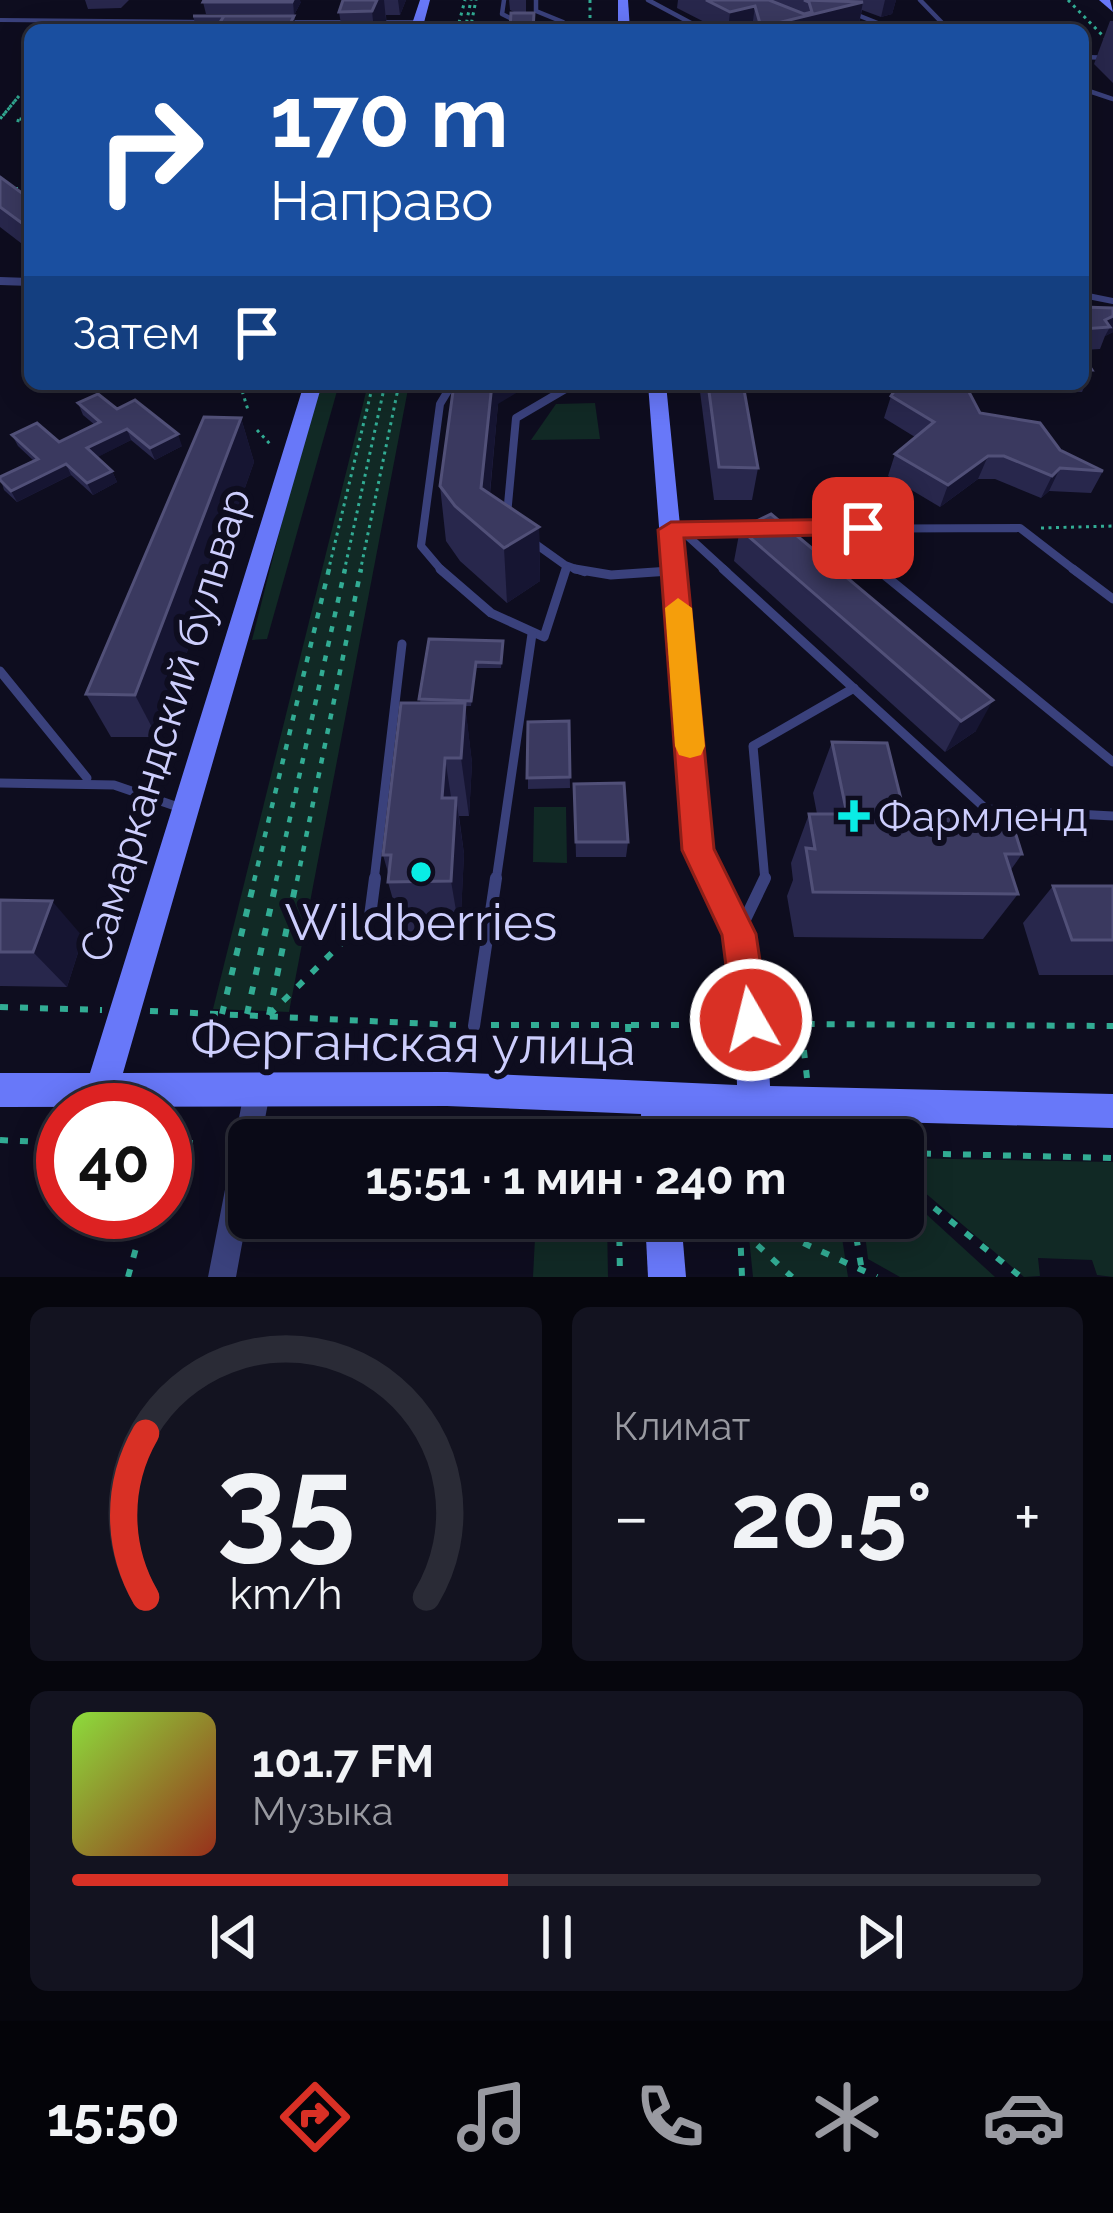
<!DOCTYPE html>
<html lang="ru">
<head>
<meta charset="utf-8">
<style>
	body { margin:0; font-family:Raleway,sans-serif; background:#131320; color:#f1f3f6; height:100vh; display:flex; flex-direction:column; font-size:45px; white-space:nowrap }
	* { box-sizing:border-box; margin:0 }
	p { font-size:39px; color:#999aa1 }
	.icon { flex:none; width:66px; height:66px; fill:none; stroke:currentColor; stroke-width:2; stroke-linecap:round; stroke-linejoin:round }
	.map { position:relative; height:1277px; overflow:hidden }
	.panel { display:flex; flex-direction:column; gap:30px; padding:30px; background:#06060d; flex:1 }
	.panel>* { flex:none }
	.guide { position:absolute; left:24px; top:24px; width:1065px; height:366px; border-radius:18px; box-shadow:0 6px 30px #0003,0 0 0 3px #2a2b36; background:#1a4fa0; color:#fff; overflow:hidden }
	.speed { position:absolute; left:36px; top:1083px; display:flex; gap:24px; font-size:60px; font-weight:700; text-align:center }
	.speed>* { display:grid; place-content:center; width:156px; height:156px; border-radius:50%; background:#0a0a17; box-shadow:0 6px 30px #0003,0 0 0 3px #2a2b36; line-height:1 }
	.speed .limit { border:18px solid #d22; background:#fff; color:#111 }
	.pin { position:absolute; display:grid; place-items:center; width:102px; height:102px; color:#fff; margin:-51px; border-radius:24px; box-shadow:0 6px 18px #0006 }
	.me { position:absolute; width:132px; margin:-66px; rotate:352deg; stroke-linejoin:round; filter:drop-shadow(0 0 9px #0008) }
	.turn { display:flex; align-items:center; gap:42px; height:252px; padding:0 48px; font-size:54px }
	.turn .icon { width:156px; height:156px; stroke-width:2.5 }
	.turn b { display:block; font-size:84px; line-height:102px }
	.then { display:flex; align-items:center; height:114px; padding:0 48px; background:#0003; gap:24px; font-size:45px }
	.big { font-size:90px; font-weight:700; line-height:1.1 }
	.panel .card { flex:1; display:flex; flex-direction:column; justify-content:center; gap:18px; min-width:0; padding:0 42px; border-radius:18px; background:#131320 }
	.panel .dial { align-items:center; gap:0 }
	.dial svg { height:312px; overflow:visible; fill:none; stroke:#2a2b36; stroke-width:7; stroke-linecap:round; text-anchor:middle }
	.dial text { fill:#f1f3f6; stroke:none }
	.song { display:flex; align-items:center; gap:36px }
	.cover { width:144px; height:144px; border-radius:18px; background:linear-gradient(135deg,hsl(90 70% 55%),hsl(10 70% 35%)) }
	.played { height:12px; border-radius:6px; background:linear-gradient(90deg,#d93025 45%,#2a2b36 45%) }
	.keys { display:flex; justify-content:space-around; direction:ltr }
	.heat { display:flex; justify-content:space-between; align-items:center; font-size:66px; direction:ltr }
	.panel .tiles { flex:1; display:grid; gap:30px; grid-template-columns:1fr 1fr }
	.card:last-child { grid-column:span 2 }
	.trip { position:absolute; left:228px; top:1119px; width:696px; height:120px; border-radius:18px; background:#0a0a17; box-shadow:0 6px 30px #0003,0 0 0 3px #2a2b36; font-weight:700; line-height:120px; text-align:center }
	.menu { display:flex; height:192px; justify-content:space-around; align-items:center; background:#040409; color:#999aa1 }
	.menu .icon { width:84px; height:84px }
	.menu .selected { color:#d93025 }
	.menu b { font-size:54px; color:#f1f3f6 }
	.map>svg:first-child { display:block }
	.green { fill:#112925 }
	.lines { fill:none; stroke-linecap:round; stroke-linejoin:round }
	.path-far2 { stroke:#32ac94; stroke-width:3; stroke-dasharray:3 4.5; stroke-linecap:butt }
	.path-far1 { stroke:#32ac94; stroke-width:4.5; stroke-dasharray:6 9; stroke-linecap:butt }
	.path { stroke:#32ac94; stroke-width:6; stroke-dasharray:8 12; stroke-linecap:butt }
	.lane-far4 { stroke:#3a417c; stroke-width:4.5 }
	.lane-far3 { stroke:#3a417c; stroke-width:6 }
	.lane-far2 { stroke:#3a417c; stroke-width:8 }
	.lane-far1 { stroke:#3a417c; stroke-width:9 }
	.lane { stroke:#3a417c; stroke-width:12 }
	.street { fill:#3a417c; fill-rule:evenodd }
	.secondary { fill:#6878f9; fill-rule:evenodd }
	.wall { fill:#28274c }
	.shaded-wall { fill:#161532 }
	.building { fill:#3a395f; stroke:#515078; stroke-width:3 }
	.route { fill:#d93025; stroke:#8d1f18; stroke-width:3 }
	.slow { fill:#f59e0b }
	.poi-dot { fill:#09ede5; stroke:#0e0d1f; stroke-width:4.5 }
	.labels { text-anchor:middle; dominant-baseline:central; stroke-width:12; stroke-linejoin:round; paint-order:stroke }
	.street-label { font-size:42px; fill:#cdcefd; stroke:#0e0d1f }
	.poi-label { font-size:42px; fill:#cdcefd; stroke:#0e0d1f; text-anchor:start }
	.near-poi-label { font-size:51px; fill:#cdcefd; stroke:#0e0d1f }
	.near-street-label { font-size:51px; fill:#cdcefd; stroke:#0e0d1f }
</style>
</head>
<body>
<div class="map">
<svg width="1113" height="1277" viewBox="0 0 1113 1277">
	<rect width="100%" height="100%" fill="#0e0d1f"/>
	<g class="green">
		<path d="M317,384h22l-72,255 -15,1z"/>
		<path d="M368,384h41l-120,628 -76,-3z"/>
		<path d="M595,403l5,36 -69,1 25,-36z"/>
		<path d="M534,807h32l1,56 -34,-1z"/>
		<path d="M903,1158l210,4v115l-16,-2 -5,-15 -54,-2 2,18 -16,1 -121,-103z"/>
		<path d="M903,1193l92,84h-95l-32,-18 -5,-41h40z"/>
		<path d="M536,1218h71l1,59h-75z"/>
		<path d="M747,1218h92l9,59h-95z"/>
	</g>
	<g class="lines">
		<g class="path-far2">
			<path d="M590,0v30"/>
			<path d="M1068,0l38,39"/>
			<path d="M457,30l8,-30"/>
			<path d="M465,30l6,-30"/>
			<path d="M470,30l6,-30"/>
			<path d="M19,96l-18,22 -1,1z"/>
			<path d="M30,117l-14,3 14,4"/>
			<path d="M0,189l30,-1"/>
			<path d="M240,384l8,26"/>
			<path d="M257,430l14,15"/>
			<path d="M1041,528l72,-2"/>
			<path d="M328,572l45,-188"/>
			<path d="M344,572l41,-188"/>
			<path d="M360,572l39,-188"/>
		</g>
		<g class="path-far1">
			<path d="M254,881l75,-312"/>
			<path d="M276,881l69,-312"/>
			<path d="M297,881l64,-312"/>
		</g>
		<g class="path">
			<path d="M0,1007l102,3"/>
			<path d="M150,1011l306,14"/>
			<path d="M222,1014l33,-136"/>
			<path d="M247,1014l30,-136"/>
			<path d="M269,1015l28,-137"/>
			<path d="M269,1015l90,-89"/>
			<path d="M628,1024l1,42"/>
			<path d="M491,1025h233"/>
			<path d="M807,1078l-6,-54 312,2"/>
			<path d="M0,1140l63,3"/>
			<path d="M165,1144l30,-1"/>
			<path d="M903,1153l210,5"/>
			<path d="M903,1183l118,94"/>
			<path d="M619,1218l1,59"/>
			<path d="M728,1218l64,59"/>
			<path d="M749,1218l128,59"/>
			<path d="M853,1218l10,59"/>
			<path d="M740,1228l2,49"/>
			<path d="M128,1277l8,-29 -7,-36"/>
		</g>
		<g class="lane-far4">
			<path d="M504,0l-2,14 33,16"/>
			<path d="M536,0v11l27,11"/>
			<path d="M648,0l56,30"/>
			<path d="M920,0l29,30"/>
			<path d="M850,12l45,18"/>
			<path d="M1083,57l30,1"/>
			<path d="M1083,89l30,10"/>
		</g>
		<path class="lane-far3" d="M1083,295l30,6"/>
		<g class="lane-far2">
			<path d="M507,515l9,-97 58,-34"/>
			<path d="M863,528l10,37 8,7"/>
			<path d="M778,529l242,-1 57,44"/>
			<path d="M681,530l46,42"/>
			<path d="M682,530l67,-1"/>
			<path d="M530,540l35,25 19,7"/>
			<path d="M443,572l-22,-26 19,-142 12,-20"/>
			<path d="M659,572l11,-1"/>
		</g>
		<g class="lane-far1">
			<path d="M440,569l51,44 53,24 22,-68"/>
			<path d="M575,569l36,6 59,-4"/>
			<path d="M723,569l263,240 127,7"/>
			<path d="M877,569l236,193"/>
			<path d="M1073,569l40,30"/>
			<path d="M0,671l87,107"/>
			<path d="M0,783l114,2 67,23"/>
			<path d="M374,881l28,-237"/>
			<path d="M496,881l36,-247"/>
			<path d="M765,881l-12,-135 101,-58"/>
		</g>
		<g class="lane">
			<path d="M370,916l5,-38"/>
			<path d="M740,930l25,-52"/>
			<path d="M474,1026l22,-148"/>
		</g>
		<g class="street">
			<path d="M0,18l216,2 4,2 -4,2 -216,-2z"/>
			<path d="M270,20h148l4,2 -4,2h-145z"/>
			<path d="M0,277l30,1v8l-30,-1z"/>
			<path d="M258,1074l9,4 4,9 -10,53h-12v66l-13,71h-28l37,-190 4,-9z"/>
		</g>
		<g class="secondary">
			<path d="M420,0h10l-8,30h-12z"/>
			<path d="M618,0h10l2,30h-12z"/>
			<path d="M1099,0h11l3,12z"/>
			<path d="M304,384h18l-199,689 324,-1 290,13 -2,-65 -12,-85 -39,-85 -36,-466h18l46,465 41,85 14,86 3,66 343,8v34l-438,-12 1,24h-34l-1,-26 -194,-8 -447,1v-34h90z"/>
			<path d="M645,1218h36l5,59h-38z"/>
		</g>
	</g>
	<g class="wall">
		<path d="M85,0h44l-8,8 -33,1z"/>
		<path d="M343,0h63l-6,15h-14l1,15h-45l-3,-18z"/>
		<path d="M509,0h17v13h-10l-6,-3z"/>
		<path d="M678,0h218l-4,14 -11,3 -19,-7 -3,13 -26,7h-81v-2l-32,2 -43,-22z"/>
		<path d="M203,2h98l-7,13 -88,-1z"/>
		<path d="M193,16h101l2,12 -100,-1z"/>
		<path d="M1110,21h3v62l-19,-19z"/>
		<path d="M0,177l30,22v51l-30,-23z"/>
		<path d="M1083,307l30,1v24l-8,4 -5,13 -17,1z"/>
		<path d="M1083,356l9,14 -10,22 -55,-1 -5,-7h61z"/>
		<path d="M699,384h44l15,84 -6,32h-38z"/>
		<path d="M891,396l89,17 123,58 -12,22 -42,-2 -8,7 -46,-19h-17l-38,28 -52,-31 7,-22 20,-17 -31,-19z"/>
		<path d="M78,403l39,6 65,37 -27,14 -24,-20 -34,17 15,14 5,11 -24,13 -22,-20 -54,27 -13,-12 -4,-13 34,-16 -16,-15 -6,-11 47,7 36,-17 -12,-10z"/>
		<path d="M498,404l-8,90 49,33 1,54 -33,22 -47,-42 -14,-20 -6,-55z"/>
		<path d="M241,418l13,44 -97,275h-46l-25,-43z"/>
		<path d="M740,529l236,202 -31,21 -211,-191z"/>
		<path d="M429,639l74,7 -2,22h-25l-5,38h-6l7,57 -3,53h-10l5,38 -4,80 -57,1 -15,-53 1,-6 -6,-21 37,-152z"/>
		<path d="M569,721l1,67 -42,1v-67z"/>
		<path d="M832,742l73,73 117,39 -12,17 8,23 -35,45 -189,-2 -7,-41 6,-16 -2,-17 18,-49h8l-4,-21z"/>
		<path d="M574,784l54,58 -2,15h-50z"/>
		<path d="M1053,886h60v89h-74l-16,-52z"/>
		<path d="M0,900l83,37 -16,50 -67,-1z"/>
	</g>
	<g class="shaded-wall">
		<path d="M293,0h7l1,2 -7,13z"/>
		<path d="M377,0h7l3,30h-13l-2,-19z"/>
		<path d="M398,0h8l-6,15z"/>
		<path d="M885,0h11l-4,14 -11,3z"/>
		<path d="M863,2l-4,21 -26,7h-73l1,-3z"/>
		<path d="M755,6l-3,22 -24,2 2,-18z"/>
		<path d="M294,16l1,14h-8z"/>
		<path d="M1113,316v16l-8,4 5,-9 -5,-7z"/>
		<path d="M492,384h39l-33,20 -12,129 -5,-45z"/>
		<path d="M241,418l13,44 -97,275 -22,-42z"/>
		<path d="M127,429l4,11 -39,20 -5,-12z"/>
		<path d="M178,434l4,12 -27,14 -5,-12z"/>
		<path d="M988,456l-10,23 -38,28 8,-22z"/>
		<path d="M66,464l5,11 -54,27 -6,-11z"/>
		<path d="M1060,468l-11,23 -8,7 11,-22z"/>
		<path d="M112,471l5,11 -24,13 -6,-12z"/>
		<path d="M539,527l1,54 -33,22 -3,-55z"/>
		<path d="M993,700l-17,31 -31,21 16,-31z"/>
		<path d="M465,703l7,60 -3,53 -8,-58z"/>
		<path d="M445,758l9,58 -12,-18z"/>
		<path d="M456,798l8,56 -4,80 -9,-53z"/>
		<path d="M52,901l31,36 -16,50 -34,-35z"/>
	</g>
	<g class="building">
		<path d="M204,0h89l-1,2h-89z"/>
		<path d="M343,0h34l-5,11 -33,1z"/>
		<path d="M706,0h63l35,14 8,-2 -3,-10 -5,-2 59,2 -102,25 -6,-21 -25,6z"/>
		<path d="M511,13h23l-1,17h-23z"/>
		<path d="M193,16h101l-7,14h-72l9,-14z"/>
		<path d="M0,177l30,22v30l-30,-22z"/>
		<path d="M1083,307l30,1v8l-8,4 5,7 -27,2z"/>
		<path d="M1083,356l9,14h-9z"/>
		<path d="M454,384h38l-11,104 58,39 -35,21 -49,-42 -15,-20z"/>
		<path d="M708,384h35l15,84 -39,-1z"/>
		<path d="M899,384l59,1 10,5 12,23 60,10 20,27 43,21 -43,-3 -8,8 -48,-20h-16l-40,29 -53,-31 39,-32 -43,-26z"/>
		<path d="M98,394l19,15 18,-9 43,34 -28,14 -23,-19 -40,19 25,23 -25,12 -21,-19 -55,27 -11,-11v-3l38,-18 -26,-24 25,-12 22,19 41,-20 -22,-19z"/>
		<path d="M204,417l37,1 -106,277 -49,-1z"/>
		<path d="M771,514l222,186 -32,21 -221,-192z"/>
		<path d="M429,639l74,2 -2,22 -25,-1 -5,39 -52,-2z"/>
		<path d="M401,703h64l-4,55h-16l-3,40h14l-5,83 -63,1 3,-27h-8z"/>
		<path d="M569,721l1,56 -43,1 1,-56z"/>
		<path d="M832,742l55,1 18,72 105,1 12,38h-17l13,40 -205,-2 -7,-44 9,1 -6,-35h38z"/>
		<path d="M624,783l4,59h-52l-2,-58z"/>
		<path d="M1053,886h60v54h-41z"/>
		<path d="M0,900l52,1 -19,51h-33z"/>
	</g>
	<path class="route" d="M863,519l9,3 4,6 -4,6 -188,4 30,311 42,85 13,86 -5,13 -13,6 -13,-6 -5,-13 -11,-85 -40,-85 -24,-320 13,-8z"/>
	<path class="slow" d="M678,598l14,10 13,138 -4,9 -11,3 -11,-3 -4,-9 -10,-138z"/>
	<g class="poi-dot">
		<path d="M848 798h12v12h12v12h-12v12h-12v-12h-12v-12h12z"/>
		<circle cx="421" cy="872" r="12"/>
	</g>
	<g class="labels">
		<g class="street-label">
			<text transform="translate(165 725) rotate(-73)">Самаркандский бульвар</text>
		</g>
		<g class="poi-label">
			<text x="878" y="816">Фармленд</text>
		</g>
		<g class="near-poi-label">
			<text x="421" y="922">Wildberries</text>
		</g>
		<g class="near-street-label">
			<text transform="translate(413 1043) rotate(1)">Ферганская улица</text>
		</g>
	</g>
</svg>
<div class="speed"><div class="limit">40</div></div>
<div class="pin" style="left:863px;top:528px;background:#d93025"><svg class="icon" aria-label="arrive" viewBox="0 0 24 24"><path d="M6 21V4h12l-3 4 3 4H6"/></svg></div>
<svg class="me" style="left:751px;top:1020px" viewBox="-20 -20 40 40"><circle r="17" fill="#d93025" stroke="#fff" stroke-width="3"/><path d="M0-11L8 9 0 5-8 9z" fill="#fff"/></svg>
<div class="trip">15:51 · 1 мин · 240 m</div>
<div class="guide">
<div class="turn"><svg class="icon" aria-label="right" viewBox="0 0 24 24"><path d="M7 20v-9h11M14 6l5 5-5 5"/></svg><div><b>170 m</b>Направо</div></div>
<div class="then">Затем<svg class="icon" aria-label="arrive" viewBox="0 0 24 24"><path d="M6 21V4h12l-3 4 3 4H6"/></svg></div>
</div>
</div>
<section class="panel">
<div class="tiles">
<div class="card dial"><svg viewBox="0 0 100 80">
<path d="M14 69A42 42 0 1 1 86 69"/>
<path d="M14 69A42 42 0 0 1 14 27" stroke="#d93025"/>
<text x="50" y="56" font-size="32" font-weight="700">35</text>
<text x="50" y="72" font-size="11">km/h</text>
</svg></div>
<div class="card"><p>Климат</p>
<div class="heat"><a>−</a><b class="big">20.5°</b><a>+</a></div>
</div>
<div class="card">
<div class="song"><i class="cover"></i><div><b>101.7 FM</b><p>Музыка</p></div></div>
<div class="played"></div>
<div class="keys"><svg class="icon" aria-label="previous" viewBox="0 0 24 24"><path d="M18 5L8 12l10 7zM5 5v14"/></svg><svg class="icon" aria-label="pause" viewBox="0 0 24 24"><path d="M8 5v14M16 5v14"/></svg><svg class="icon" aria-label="next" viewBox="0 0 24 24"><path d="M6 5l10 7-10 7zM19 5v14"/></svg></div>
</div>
</div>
</section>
<nav class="menu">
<b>15:50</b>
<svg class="icon selected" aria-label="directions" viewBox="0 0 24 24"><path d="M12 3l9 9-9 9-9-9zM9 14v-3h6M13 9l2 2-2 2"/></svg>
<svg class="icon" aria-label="music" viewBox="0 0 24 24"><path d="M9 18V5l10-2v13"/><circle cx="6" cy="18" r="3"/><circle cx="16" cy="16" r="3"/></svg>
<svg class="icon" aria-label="phone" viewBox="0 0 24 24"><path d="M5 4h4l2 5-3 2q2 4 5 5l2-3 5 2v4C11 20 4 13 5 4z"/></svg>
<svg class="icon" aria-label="climate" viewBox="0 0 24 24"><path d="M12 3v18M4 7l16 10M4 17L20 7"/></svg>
<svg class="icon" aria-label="car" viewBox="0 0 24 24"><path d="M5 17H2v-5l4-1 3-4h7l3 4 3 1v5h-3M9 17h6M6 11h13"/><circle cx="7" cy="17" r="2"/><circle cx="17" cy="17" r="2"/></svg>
</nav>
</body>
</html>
